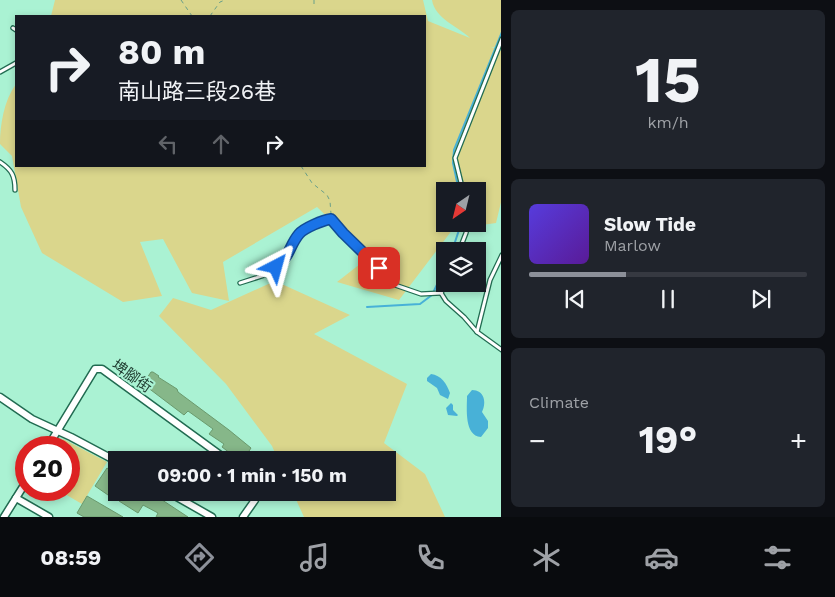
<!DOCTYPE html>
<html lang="en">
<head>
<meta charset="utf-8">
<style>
	body { margin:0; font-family:"Work Sans","Noto Sans TC",sans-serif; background:#20242c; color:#f1f3f6; height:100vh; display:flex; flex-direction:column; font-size:19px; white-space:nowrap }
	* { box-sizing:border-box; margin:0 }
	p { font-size:16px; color:#9ea1a6 }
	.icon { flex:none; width:28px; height:28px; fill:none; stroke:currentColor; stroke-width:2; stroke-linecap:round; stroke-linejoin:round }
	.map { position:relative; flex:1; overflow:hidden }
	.side { display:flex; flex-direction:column; gap:10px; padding:10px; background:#0d0f14; width:334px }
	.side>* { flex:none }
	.hud { position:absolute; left:15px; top:15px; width:411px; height:152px; border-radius:0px; box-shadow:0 2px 8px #0003; background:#171b24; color:#f1f3f6; overflow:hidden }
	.needle { width:32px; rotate:215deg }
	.tools { position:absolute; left:436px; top:182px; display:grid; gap:10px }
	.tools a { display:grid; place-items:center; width:50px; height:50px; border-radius:0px; background:#171b24; box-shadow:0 2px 8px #0003; font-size:25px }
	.speed { position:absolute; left:15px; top:436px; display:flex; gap:10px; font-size:25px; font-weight:700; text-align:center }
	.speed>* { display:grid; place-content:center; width:65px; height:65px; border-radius:50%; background:#171b24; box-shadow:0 2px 8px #0003; line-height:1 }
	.speed .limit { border:8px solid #d22; background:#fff; color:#111 }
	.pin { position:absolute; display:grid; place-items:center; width:42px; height:42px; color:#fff; margin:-21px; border-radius:10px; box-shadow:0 2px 8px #0006 }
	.me { position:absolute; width:55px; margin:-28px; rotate:39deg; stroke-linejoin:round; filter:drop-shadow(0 0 4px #0008) }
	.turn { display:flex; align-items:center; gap:18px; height:105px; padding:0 20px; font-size:22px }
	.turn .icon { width:65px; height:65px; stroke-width:2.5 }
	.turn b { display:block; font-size:35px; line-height:42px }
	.lanes { display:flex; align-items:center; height:48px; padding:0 20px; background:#0003; justify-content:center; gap:25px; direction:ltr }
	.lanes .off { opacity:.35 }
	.big { font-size:38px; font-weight:700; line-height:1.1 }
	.side .widget { flex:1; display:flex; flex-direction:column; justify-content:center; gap:8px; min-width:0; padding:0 18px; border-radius:8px; background:#20242c }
	.side .dial { align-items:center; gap:0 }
	.dial b { font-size:65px; line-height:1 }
	.song { display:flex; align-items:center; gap:15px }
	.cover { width:60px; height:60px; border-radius:8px; background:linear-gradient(135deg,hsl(250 70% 55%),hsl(270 70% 35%)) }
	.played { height:5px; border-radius:2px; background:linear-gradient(90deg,#8c9099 35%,#363941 35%) }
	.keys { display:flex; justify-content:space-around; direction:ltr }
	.heat { display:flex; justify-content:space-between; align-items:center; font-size:28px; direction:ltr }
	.trip { position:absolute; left:108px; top:451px; width:288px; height:50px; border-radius:0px; background:#171b24; box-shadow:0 2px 8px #0003; font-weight:700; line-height:50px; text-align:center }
	.tab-bar { display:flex; height:80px; justify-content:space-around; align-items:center; background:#090b0e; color:#9ea1a6 }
	.tab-bar .icon { width:35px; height:35px }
	.tab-bar .selected { color:#8c9099 }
	.tab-bar b { font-size:22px; color:#f1f3f6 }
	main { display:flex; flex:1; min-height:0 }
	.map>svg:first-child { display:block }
	.green { fill:#dad68c; fill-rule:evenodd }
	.water { fill:#48b1d7 }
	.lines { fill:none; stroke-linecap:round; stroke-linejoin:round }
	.stream { stroke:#48b1d7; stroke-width:2 }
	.building { fill:#86b789; stroke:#6a9a6d }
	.service-casing { stroke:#216b51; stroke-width:5.5 }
	.minor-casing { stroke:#216b51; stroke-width:9 }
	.path { stroke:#6ba089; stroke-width:1; stroke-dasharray:4 4; stroke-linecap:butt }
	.service { stroke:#fff; stroke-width:3 }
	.minor { stroke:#fff; stroke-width:6 }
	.route-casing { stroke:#114b97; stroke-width:12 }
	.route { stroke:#1a73e8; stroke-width:9 }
	.labels { text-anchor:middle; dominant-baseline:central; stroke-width:4; stroke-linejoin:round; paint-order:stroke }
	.street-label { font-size:15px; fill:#213f33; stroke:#aaf2d3 }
</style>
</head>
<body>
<main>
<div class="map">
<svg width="502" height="517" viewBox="0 0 502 517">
	<rect width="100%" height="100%" fill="#aaf2d3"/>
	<g class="green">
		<path d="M55,0h368l5,21 42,17c-12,-12 -35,-19 -38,-38h69v48l-10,-1 11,4v147l-6,25 -43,6 -54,71 -62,-18 32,-25 -52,-50 -94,55 6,39 -37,-8 -29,-54 -23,3 22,54 -39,6 -81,-49 -21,-46 -9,-51 -12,-12c0,-19 4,-44 16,-60v82h409v-150h-374zM445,191h33v33h-33z"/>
		<path d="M275,281l75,34 -36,19 93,50 -23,59 41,31 20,43h-141l-11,-24 93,-1v-32h-108l-6,-14 -46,-62 -67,-68 14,-18 38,12z"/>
		<path d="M63,439l44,23 -25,42 -24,-14h11v-42l-11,-1z"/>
	</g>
	<g class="water">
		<path d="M431,374c10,1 16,10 19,19l-2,6 -8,-4 -3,-7 -10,-7v-3z"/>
		<path d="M472,390c12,0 15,12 10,22l6,9v7l-7,9c-17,-1 -14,-29 -14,-41z"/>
		<path d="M451,403l2,2v5l5,5 -1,1 -9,-1 -2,-7z"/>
	</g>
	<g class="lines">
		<g class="stream">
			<path d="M459,191l-6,-28 1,-13 48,-118"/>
			<path d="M452,251l9,-27"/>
			<path d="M367,307l53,-3 12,-9 13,-27"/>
		</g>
	</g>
	<g class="building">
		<path d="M151,372h2l6,4 -1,1 19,12 1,3 51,38 22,18 -2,3 2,1 -3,4 6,4h-15l-17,-13 2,-3 -15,-10 4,-5 -25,-18 -4,4 -41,-31z"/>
		<path d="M107,468l9,6v8l-8,13 -13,-9z"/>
		<path d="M124,492h26l38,25h-32l2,-4 -15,-8 -5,8 -19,-12z"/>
		<path d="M87,496l36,21h-39l-7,-4z"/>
	</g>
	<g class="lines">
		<defs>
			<g id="service">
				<path d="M13,28l3,2"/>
				<path d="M0,72l16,-9"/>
				<path d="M0,162c12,8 15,14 15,28"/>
				<path d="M463,191l-8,-33 47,-119"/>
				<path d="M459,251l7,-18 2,-9"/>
				<path d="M240,283l28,-9 17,-14 14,-27 25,-13 7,-1 12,14 52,52 26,9 20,-1"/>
				<path d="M446,284l-5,9 5,8 18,16 13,15 25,18"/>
				<path d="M477,332l13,-52 12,-25"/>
			</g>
			<g id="minor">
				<path d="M0,397l32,22 39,18 45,24"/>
				<path d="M47,448l48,-79h7l125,91"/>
				<path d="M168,492l44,25"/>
				<path d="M16,498l33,19"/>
				<path d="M4,517l22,-35"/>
				<path d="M243,517l12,-17 -1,-8"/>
			</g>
		</defs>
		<use href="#service" class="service-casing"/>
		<use href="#minor" class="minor-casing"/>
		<g class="path">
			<path d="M181,0l11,16"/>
			<path d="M314,4v-4"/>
			<path d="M210,16l10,-14 5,-2"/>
			<path d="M301,166l11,17 15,12 3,6 1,13"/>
		</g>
		<use href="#service" class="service"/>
		<use href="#minor" class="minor"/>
	</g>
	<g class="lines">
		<defs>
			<path id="route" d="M276,267c15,-12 13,-21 23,-33 5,-6 24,-14 32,-15l12,14 36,35"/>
		</defs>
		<use href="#route" class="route-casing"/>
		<use href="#route" class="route"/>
	</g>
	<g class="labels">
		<g class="street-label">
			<text transform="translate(132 376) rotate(35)">埤腳街</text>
		</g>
	</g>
</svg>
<div class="tools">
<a><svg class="needle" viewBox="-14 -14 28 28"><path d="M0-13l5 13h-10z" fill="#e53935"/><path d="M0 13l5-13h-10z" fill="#9ea1a6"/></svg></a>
<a><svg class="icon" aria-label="layers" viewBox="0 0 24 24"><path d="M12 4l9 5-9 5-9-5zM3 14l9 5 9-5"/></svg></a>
</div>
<div class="speed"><div class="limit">20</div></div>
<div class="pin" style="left:379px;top:268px;background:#d93025"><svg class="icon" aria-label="arrive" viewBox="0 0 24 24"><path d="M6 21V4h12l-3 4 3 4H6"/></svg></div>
<svg class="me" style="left:276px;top:267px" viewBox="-20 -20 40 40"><path d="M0-17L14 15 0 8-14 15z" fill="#1a73e8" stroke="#fff" stroke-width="4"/></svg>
<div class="trip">09:00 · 1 min · 150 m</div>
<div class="hud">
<div class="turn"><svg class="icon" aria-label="right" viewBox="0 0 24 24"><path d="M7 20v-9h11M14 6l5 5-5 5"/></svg><div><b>80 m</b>南山路三段26巷</div></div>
<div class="lanes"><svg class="icon off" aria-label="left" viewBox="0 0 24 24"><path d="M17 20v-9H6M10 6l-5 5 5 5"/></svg><svg class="icon off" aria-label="ahead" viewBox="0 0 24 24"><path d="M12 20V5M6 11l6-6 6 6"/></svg><svg class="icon" aria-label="right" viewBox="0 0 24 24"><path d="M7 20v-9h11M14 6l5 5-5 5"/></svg></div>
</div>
</div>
<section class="side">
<div class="widget dial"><b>15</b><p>km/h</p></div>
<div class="widget">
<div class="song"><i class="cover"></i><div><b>Slow Tide</b><p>Marlow</p></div></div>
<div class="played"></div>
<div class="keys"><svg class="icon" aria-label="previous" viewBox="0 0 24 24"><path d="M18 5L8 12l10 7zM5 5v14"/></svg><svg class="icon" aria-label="pause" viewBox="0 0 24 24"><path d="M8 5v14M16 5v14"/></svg><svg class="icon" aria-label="next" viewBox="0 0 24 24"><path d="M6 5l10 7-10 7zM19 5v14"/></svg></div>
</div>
<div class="widget"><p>Climate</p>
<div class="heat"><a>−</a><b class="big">19°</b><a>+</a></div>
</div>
</section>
</main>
<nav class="tab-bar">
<b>08:59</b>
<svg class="icon selected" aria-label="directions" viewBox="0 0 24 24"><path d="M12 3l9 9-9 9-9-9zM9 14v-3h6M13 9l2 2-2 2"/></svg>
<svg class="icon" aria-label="music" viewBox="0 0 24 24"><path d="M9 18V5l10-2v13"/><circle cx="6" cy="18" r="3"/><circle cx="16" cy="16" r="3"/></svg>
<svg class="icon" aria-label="phone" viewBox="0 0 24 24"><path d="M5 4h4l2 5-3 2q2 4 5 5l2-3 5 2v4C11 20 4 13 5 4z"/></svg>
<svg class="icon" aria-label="climate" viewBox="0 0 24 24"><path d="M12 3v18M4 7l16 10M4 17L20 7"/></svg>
<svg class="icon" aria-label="car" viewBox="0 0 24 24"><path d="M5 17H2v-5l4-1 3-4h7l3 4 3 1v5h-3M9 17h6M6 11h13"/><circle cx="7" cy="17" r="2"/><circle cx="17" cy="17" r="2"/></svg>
<svg class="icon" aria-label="filters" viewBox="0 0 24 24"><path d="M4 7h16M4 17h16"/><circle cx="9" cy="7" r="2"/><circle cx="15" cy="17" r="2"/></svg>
</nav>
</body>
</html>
